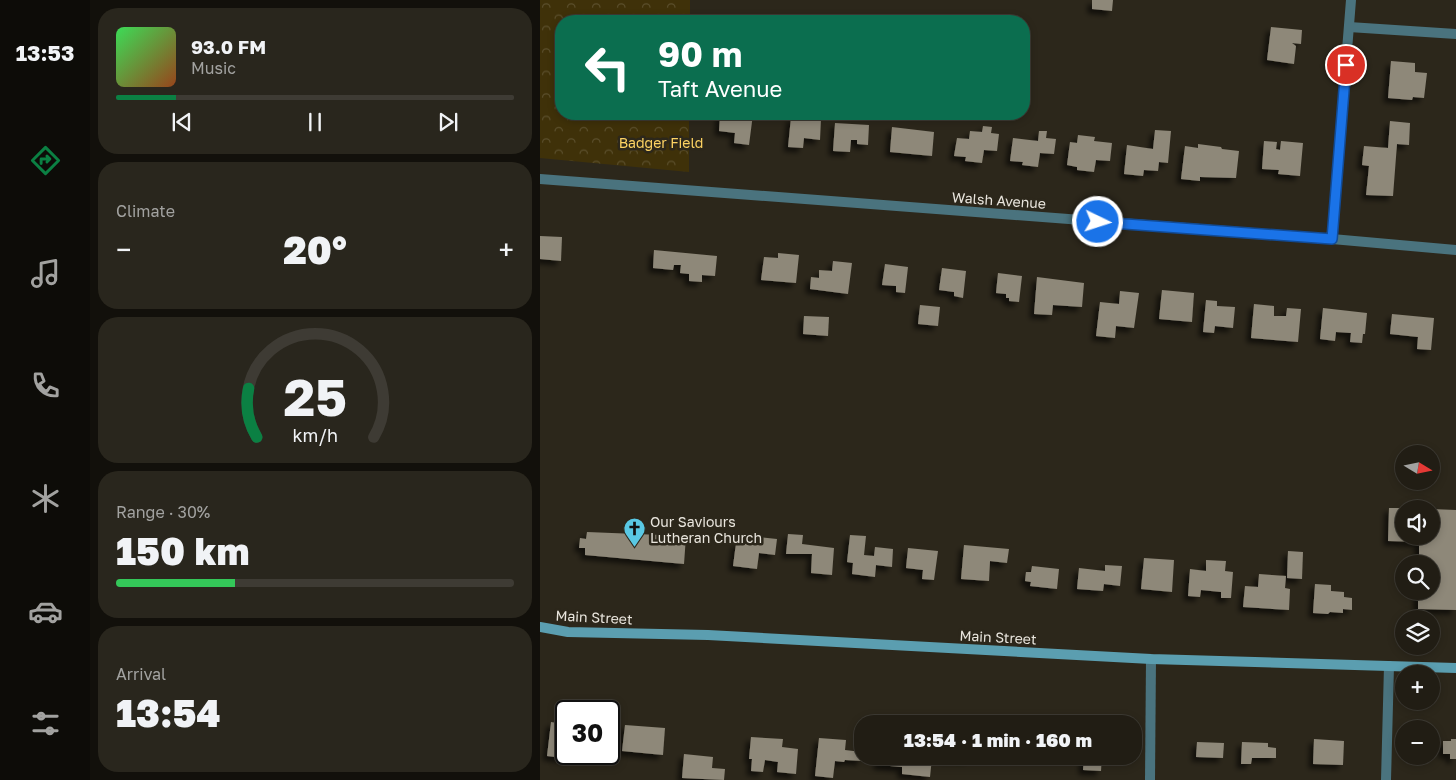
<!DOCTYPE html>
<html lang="en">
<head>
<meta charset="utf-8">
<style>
	body { margin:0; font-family:"Golos Text",sans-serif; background:#29261d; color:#f1f3f6; height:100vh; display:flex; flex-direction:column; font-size:19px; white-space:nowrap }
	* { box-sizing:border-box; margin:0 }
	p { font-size:16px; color:#a2a2a0 }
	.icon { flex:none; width:28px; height:28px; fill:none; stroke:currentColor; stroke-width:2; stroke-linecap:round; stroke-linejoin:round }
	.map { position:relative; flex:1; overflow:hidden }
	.details { display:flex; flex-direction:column; gap:8px; padding:8px; background:#12100b; width:450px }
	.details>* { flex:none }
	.guide { position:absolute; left:15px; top:15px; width:475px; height:105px; border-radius:20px; box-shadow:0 2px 8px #0003,0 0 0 1px #3e3b34; background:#0b6e4f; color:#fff; overflow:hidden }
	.needle { width:32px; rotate:100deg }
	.controls { position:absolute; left:855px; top:445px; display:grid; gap:10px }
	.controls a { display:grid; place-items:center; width:45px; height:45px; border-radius:50%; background:#211d14; box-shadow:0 2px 8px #0003,0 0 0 1px #3e3b34; font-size:25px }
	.speed { position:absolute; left:15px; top:700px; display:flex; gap:10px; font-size:25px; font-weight:700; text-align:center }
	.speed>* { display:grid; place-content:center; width:65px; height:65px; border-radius:50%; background:#211d14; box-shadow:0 2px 8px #0003,0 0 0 1px #3e3b34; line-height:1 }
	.speed .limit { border:2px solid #111; border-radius:8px; background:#fff; color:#111 }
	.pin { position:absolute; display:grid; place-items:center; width:42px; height:42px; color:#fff; margin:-21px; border:2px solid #fff; border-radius:50%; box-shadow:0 1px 5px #0007 }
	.me { position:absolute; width:55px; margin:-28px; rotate:94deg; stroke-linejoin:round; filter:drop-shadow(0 0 4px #0008) }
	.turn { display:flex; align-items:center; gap:18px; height:105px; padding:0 20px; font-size:22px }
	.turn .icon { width:65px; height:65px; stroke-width:2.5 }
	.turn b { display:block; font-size:35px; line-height:42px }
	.big { font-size:38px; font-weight:800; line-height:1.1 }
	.details .widget { flex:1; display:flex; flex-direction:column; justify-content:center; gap:8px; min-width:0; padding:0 18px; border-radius:20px; background:#29261d }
	.details .dial { align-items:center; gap:0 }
	.dial svg { height:130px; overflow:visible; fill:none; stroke:#3e3b34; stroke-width:7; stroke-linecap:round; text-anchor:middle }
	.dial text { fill:#f1f3f6; stroke:none }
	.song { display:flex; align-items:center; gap:15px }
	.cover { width:60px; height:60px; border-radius:8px; background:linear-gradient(135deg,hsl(130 70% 55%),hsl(20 70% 35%)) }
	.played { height:5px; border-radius:2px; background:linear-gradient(90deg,#0b8043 15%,#3e3b34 15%) }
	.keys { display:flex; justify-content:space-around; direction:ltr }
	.heat { display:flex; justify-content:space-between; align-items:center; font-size:28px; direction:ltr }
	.charge { height:8px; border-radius:4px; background:linear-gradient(90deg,#34c759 30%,#3e3b34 0) }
	.trip { position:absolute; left:314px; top:715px; width:288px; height:50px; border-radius:20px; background:#211d14; box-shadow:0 2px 8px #0003,0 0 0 1px #3e3b34; font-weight:800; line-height:50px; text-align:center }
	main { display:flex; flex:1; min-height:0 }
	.dock { display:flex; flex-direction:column; width:90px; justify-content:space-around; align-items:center; background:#0d0c08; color:#a2a2a0 }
	.dock .icon { width:35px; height:35px }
	.dock .selected { color:#0b8043 }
	.dock b { font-size:22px; color:#f1f3f6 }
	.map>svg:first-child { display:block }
	.forest { fill:url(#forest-crowns) }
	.building { fill:#8e8879; filter:url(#shadow) }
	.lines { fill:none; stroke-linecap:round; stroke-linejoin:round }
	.street { stroke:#4a737e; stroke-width:10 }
	.secondary { stroke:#5b9eb0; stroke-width:10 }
	.route-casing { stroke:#114b97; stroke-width:12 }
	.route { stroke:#1a73e8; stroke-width:9 }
	.labels { text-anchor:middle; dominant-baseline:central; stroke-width:5; stroke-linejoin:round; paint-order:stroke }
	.park-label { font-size:14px; fill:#fcd262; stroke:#2c271b }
	.street-label { font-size:14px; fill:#e9e5dd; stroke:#2c271b }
	.poi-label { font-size:14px; fill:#e9e5dd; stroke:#2c271b; text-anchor:start }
</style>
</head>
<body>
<main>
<nav class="dock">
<b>13:53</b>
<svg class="icon selected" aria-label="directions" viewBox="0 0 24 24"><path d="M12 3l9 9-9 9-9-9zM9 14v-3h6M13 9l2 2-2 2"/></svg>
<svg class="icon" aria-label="music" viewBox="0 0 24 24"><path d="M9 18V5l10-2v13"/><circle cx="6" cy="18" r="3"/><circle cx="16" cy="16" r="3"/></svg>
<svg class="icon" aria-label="phone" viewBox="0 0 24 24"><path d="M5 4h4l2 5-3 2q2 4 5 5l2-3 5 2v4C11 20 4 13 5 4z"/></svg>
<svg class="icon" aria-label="climate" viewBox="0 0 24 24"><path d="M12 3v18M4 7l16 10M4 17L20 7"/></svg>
<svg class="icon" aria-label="car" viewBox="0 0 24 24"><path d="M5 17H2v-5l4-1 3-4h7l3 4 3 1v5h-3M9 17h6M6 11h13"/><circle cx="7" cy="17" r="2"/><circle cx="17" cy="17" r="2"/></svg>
<svg class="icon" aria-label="filters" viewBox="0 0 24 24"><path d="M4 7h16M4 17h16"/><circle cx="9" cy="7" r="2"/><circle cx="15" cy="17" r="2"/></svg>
</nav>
<section class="details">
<div class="widget">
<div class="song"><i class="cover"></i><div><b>93.0 FM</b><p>Music</p></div></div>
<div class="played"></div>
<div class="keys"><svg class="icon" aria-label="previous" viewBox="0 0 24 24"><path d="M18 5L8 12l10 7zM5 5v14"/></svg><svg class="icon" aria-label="pause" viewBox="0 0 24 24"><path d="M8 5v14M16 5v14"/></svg><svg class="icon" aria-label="next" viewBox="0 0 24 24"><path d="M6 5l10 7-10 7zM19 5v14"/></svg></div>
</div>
<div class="widget"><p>Climate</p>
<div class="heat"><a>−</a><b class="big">20°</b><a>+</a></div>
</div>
<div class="widget dial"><svg viewBox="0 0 100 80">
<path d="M14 69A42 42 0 1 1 86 69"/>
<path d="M14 69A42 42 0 0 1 9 39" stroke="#0b8043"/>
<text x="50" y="56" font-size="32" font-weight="700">25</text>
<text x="50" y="72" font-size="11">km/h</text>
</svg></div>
<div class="widget"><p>Range · 30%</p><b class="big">150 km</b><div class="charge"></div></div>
<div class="widget"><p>Arrival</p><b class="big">13:54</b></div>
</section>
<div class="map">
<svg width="916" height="780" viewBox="0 0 916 780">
	<defs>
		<pattern id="forest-crowns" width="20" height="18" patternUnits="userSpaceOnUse" patternTransform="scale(1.25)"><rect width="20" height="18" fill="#3f3109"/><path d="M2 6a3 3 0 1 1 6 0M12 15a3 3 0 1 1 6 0" fill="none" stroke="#5b4f2c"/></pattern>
		<filter id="shadow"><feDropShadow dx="-4.5" dy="4.5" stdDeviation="2.5" flood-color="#0009"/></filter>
	</defs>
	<rect width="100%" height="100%" fill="#2c271b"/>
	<path class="forest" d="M0,0h150v21h-129v93h128v58l-149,-14z"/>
	<g class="building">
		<path d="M552,0h21l-1,11 -20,-2z"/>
		<path d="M731,27l31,3 -1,14 -9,-1 4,3 -2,18 -27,-4z"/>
		<path d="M851,61l24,2v9l12,1 -3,25 -11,-1 -1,3 -24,-2z"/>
		<path d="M180,114h33l-4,31 -15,-2 1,-10 -16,-2z"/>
		<path d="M251,117l30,2 -1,21 -16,-2 -1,10 -15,-1z"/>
		<path d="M850,121l20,2 -1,22 -12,-1 -4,52 -27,-1 3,-29 -7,-1 2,-19 24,2z"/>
		<path d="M295,123l34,2 -1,20 -11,-1v-4h-6l-1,12 -17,-1z"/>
		<path d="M443,126l9,1 -1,6 8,1 -2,17 -13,-1 -2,13 -17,-2 1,-4 -12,-1 3,-18 12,1 1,-8 12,1z"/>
		<path d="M352,127l42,5 -2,24 -42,-4z"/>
		<path d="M615,130l16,1 -3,32 -9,-1 -1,9 -14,-1 -1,6 -19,-2 3,-29 26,4z"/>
		<path d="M499,131h8l-1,7 10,1 -2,15 -14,-1 -2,14 -16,-2 1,-3 -13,-1 3,-23 25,3z"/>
		<path d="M538,135l17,2 -1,4 18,2 -2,18 -14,-1 -2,12 -17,-2v-3l-10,-2 3,-23 7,1z"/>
		<path d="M724,141l13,1 -1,7 4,1 1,-9 22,2 -3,33 -22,-2 1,-4 -17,-1z"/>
		<path d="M658,144l23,3 1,2 17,2 -3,27 -36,-1v4l-19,-2 4,-33 13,2z"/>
		<path d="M0,236l22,1 -1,24 -21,-2z"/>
		<path d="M114,250l63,6 -2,20 -13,-1v7l-13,-1v-7l-9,-1 1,-8h-7l-1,5 -20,-2z"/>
		<path d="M238,253l21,2 -3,28 -35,-3 3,-23 14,1z"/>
		<path d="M293,261l19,2 -4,31 -38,-5 1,-12 8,1v-8l13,1z"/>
		<path d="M345,264l23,3 -3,26 -9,-1v-6l-14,-1z"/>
		<path d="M402,268l24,3 -3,27 -9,-2v-4l-15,-2z"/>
		<path d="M458,273l24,3 -3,26 -10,-1v-3h-3v-4l-10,-1z"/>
		<path d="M497,277l47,6 -2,24 -29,-2 -1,10 -18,-1z"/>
		<path d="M622,290l32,3 -2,29 -33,-3z"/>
		<path d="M580,291l19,2 -5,35 -18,-2 -1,12 -19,-2 4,-34 19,2z"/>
		<path d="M666,300l11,1v5l18,1 -2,21 -18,-2 -1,7 -11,-1z"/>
		<path d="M714,304l20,2v10h12l1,-8 14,1 -3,33 -47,-4z"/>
		<path d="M380,305l20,2 -2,19 -20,-2z"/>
		<path d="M783,308l44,5 -2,21h-2l-1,9 -12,-1 1,-9 -15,-1 -1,9 -15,-2z"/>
		<path d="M852,314l42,4 -3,32 -14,-1 1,-12 -28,-3z"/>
		<path d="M264,316l25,1 -1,19 -25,-2z"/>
		<path d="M849,508h15v28h27v-27l25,1v100l-38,-1v-18h13v-27h-12v-22l-31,-1z"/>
		<path d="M47,532l99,4 -2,28 -99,-9v-7h-6l1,-10 6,1z"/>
		<path d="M248,534l15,1 -1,9 32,4 -2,27 -21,-2 1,-19h-26z"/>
		<path d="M310,535l16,1 -2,19 10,1 1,-9 18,2 -1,18 -16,-2 -1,12 -23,-3 1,-11 -6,-1z"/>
		<path d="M218,537l19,2 -2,16 -16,-2 -2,16 -24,-3 3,-23 21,2z"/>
		<path d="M424,545l45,4 -2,14 -17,-2 -1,20 -28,-2z"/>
		<path d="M368,548l30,3 -4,29 -12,-1 1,-9 -17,-2z"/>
		<path d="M748,551l15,1 -1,27 -15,-1z"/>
		<path d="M604,558l30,2 -2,32 -31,-3z"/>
		<path d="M666,560l20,1 -1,10 8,1 -2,26h-10v-6l-20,-2 -1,7 -12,-1 2,-27 16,2z"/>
		<path d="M565,565l17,1 -2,20 -16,-2 -1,7 -26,-2 2,-21 26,3z"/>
		<path d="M492,566l27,3 -2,20 -27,-3 1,-4 -6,-1 1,-9h5z"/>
		<path d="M719,574l27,2 -1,12 5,1 -1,21 -46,-3 2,-21 13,1z"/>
		<path d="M775,584l16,1v6l13,1v5l8,1v12l-9,-1v4l-13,-1 -2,2 -15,-1z"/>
		<path d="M11,722l13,2 -2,14h4v6h-5l-1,2 6,1v7h6v5l-25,-3z"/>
		<path d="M85,725l40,3 -2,27 -41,-4z"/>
		<path d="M211,737l32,2 -1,8 16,2 -2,25 -19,-2 1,-10 -13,-2 -2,12 -12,-1 1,-12h-3z"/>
		<path d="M279,738l27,2 -1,10 17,2v9l-17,-1 -1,2 -9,-1 -2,17 -18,-2z"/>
		<path d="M774,739l30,2 -1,24 -30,-1z"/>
		<path d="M911,739h5v20h-6v-5h-7v-13h8z"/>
		<path d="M657,742l27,1 -1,15 -27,-1z"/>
		<path d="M702,742l26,1v4l8,1v10h-24l-1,6h-10z"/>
		<path d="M144,754l29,3 -1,11 13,1 -1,11 -42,-2z"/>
		<path d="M339,756h34l19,2 -2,19 -28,-3v-7l-24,-2z"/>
		<path d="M404,756h25v3l-25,-1z"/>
		<path d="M544,756h18l-1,15 -18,-1z"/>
	</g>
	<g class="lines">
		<g class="street">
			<path d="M809,27l107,7"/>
			<path d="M0,179l792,60 124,11"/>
			<path d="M792,239l19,-239"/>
			<path d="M610,780l1,-121"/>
			<path d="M846,780l3,-114"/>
		</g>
		<path class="secondary" d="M0,627l28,5 140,3 443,24 305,9"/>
	</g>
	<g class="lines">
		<defs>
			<path id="route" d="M558,222l234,17 14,-174"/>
		</defs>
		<use href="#route" class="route-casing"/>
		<use href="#route" class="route"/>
	</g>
	<defs>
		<symbol id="church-pin" viewBox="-11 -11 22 30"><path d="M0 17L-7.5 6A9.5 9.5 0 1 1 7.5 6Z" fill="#59c8e4" stroke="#2c271b"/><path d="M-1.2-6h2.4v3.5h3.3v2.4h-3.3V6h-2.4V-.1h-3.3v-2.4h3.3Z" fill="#111"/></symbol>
	</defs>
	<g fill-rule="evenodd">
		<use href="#church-pin" x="82" y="516" width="25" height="34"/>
	</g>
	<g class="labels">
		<g class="park-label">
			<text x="121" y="142">Badger Field</text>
		</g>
		<g class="street-label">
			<text transform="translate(459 200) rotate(4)">Walsh Avenue</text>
			<text transform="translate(54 617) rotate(3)">Main Street</text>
			<text transform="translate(458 637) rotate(3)">Main Street</text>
		</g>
		<g class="poi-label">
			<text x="110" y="521">Our Saviours<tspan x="110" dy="16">Lutheran Church</tspan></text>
		</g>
	</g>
</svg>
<div class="controls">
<a><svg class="needle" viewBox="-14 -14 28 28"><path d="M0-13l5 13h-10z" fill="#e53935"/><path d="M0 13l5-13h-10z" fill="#a2a2a0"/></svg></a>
<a><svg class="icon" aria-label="sound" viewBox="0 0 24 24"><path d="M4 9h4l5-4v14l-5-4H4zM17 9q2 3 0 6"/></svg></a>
<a><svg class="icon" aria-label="search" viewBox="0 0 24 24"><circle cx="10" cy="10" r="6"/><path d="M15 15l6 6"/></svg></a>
<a><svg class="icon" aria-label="layers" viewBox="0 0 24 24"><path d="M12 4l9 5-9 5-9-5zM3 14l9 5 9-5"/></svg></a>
<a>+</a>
<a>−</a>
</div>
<div class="speed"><div class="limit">30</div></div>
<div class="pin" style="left:806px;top:65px;background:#d93025"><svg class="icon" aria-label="arrive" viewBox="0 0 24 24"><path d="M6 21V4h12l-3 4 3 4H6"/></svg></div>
<svg class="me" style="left:558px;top:222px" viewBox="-20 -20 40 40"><circle r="17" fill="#1a73e8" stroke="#fff" stroke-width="3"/><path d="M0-11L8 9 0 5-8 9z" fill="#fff"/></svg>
<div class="trip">13:54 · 1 min · 160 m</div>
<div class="guide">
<div class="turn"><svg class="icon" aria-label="left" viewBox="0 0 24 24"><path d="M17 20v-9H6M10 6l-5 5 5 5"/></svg><div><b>90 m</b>Taft Avenue</div></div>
</div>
</div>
</main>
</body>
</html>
